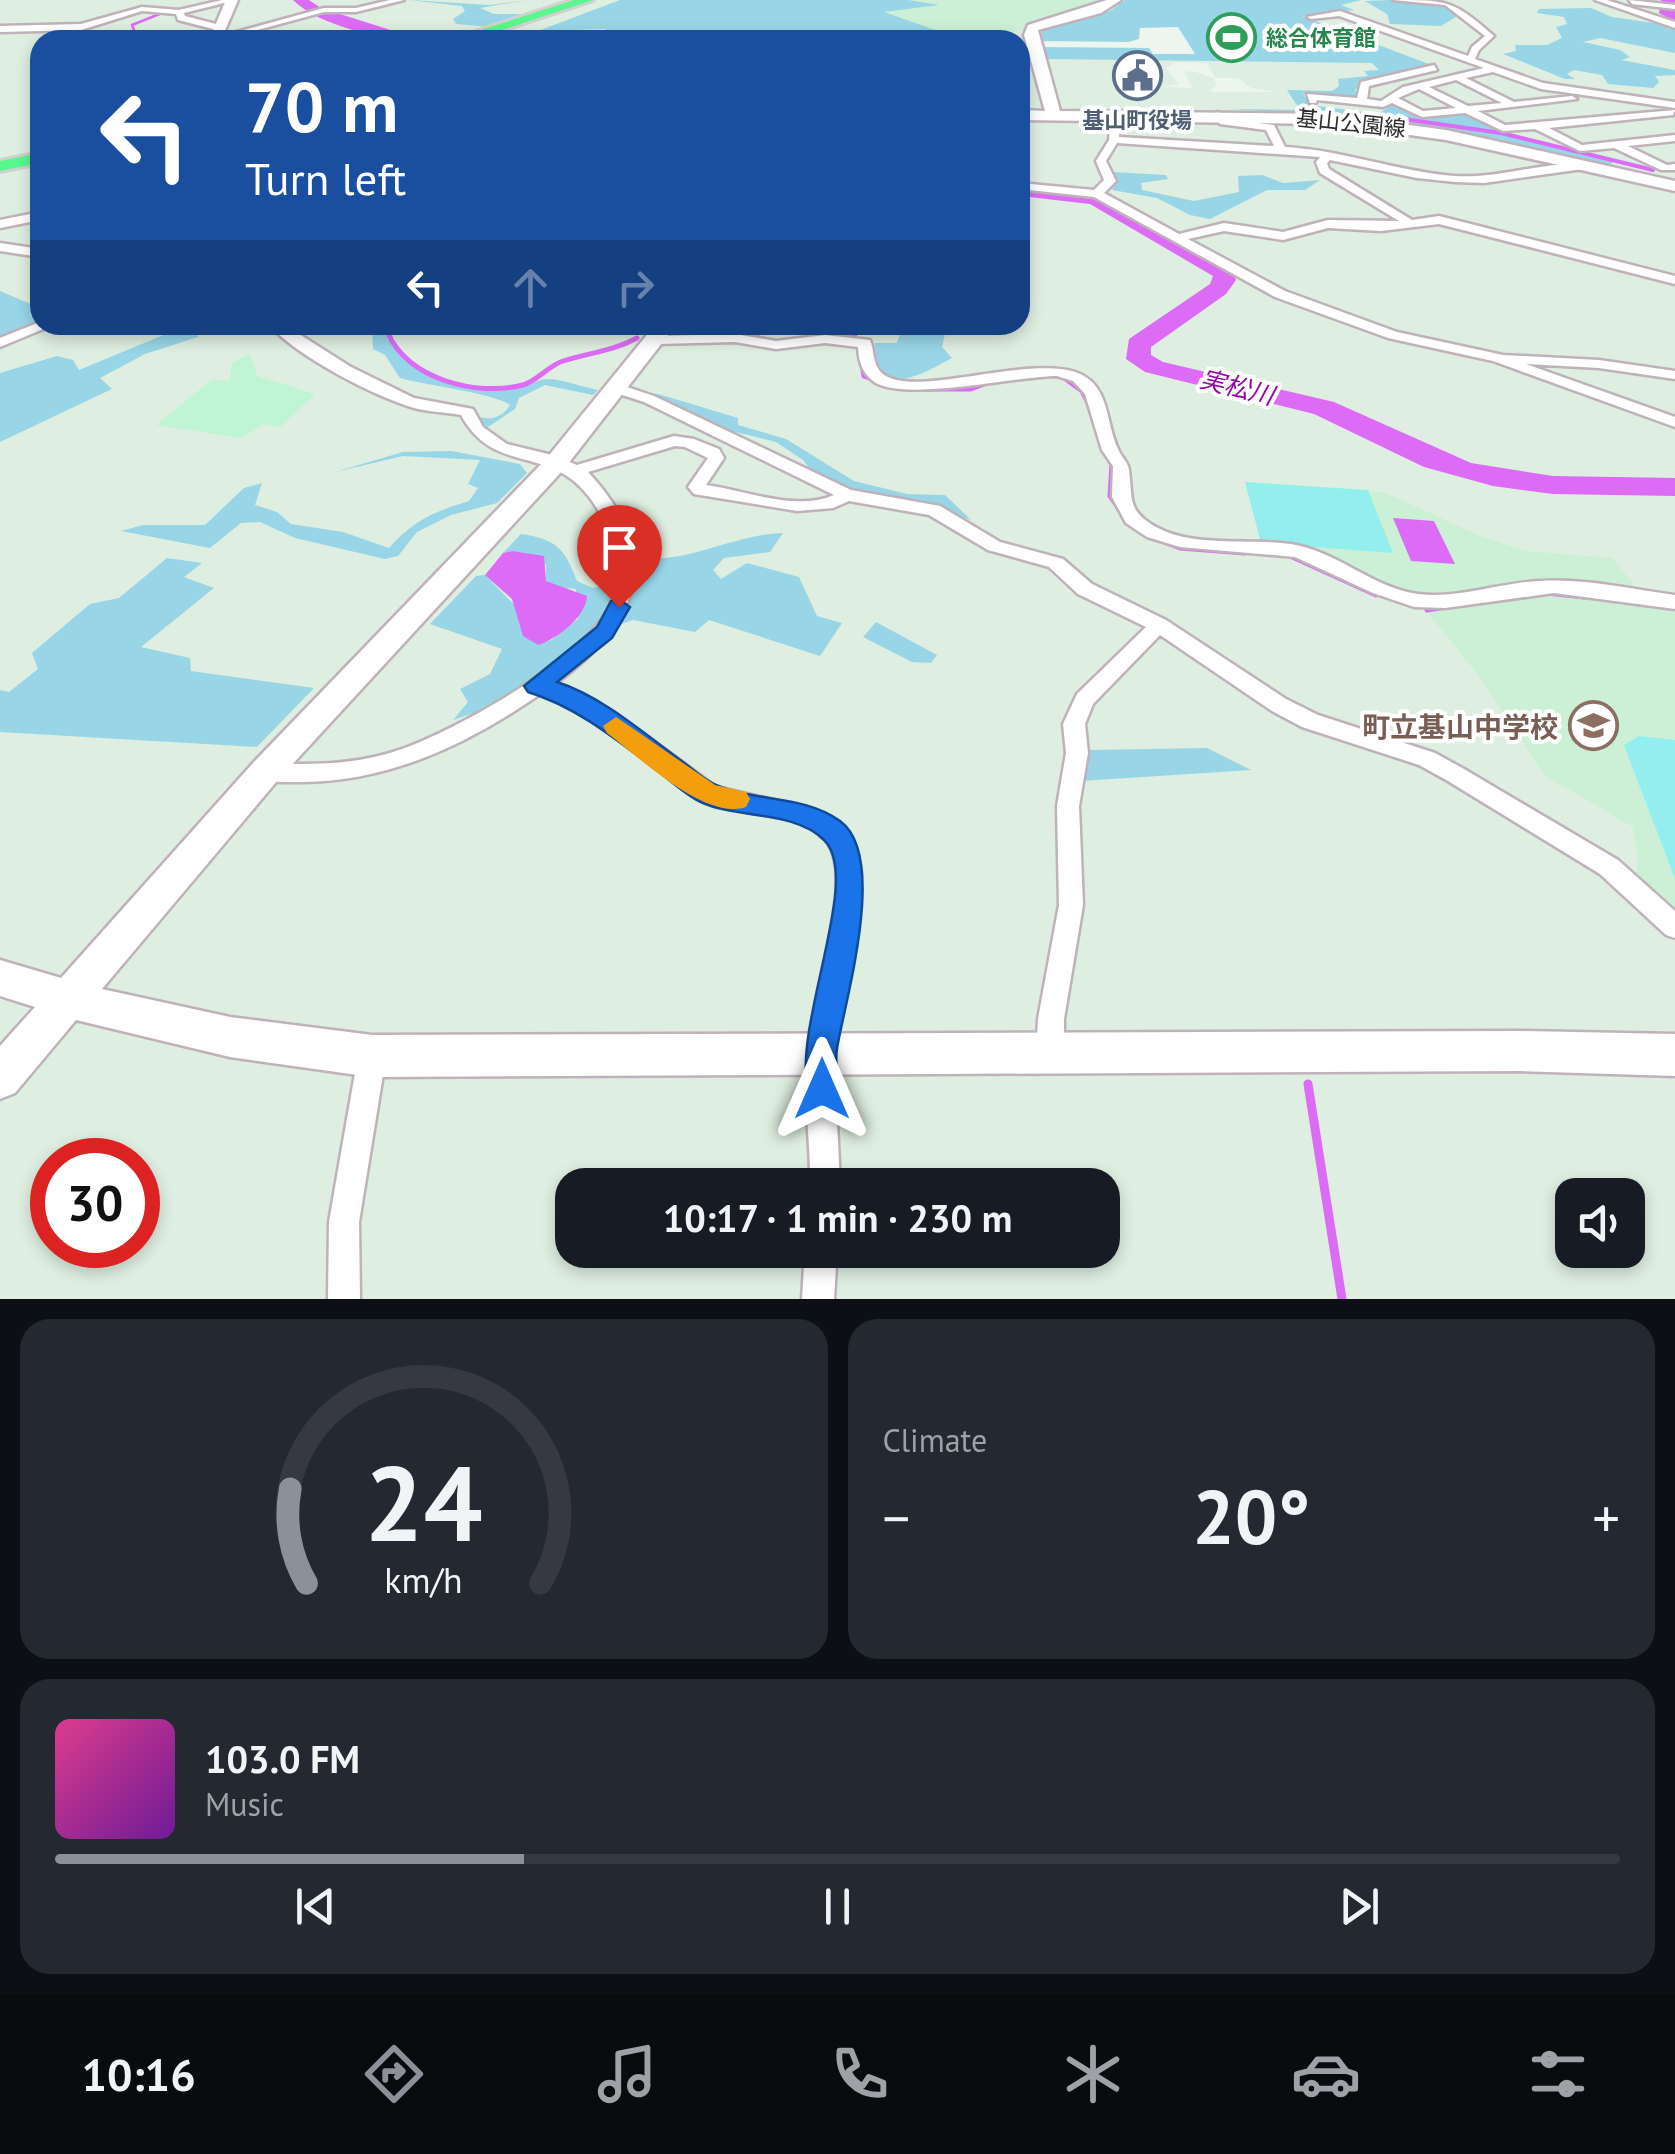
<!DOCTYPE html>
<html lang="en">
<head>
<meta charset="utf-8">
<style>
	body { margin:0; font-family:"PT Sans","Noto Sans JP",sans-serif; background:#242831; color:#f1f3f6; height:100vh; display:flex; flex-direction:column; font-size:38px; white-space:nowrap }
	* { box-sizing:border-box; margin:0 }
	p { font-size:32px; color:#9ea1a6 }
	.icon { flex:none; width:55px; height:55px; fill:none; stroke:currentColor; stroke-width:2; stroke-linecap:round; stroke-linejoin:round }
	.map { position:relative; height:1299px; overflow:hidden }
	.side { display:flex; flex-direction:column; gap:20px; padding:20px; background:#0d0f14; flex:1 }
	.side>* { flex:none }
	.banner { position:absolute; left:30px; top:30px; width:1000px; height:305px; border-radius:30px; box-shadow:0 5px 15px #0003; background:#1a4fa0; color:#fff; overflow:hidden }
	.fabs { position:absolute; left:1555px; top:1178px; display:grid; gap:20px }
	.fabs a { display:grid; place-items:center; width:90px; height:90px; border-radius:20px; background:#171b24; box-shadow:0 5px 15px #0003; font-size:50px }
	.speed { position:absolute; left:30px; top:1138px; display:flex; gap:20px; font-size:50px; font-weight:700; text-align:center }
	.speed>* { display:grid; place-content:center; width:130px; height:130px; border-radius:50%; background:#171b24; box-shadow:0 5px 15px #0003; line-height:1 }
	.speed .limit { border:15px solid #d22; background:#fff; color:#111 }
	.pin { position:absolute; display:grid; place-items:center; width:85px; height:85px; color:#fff; margin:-102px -42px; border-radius:50% 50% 50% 0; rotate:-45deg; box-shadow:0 0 10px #0007 }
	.pin .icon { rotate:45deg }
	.me { position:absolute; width:110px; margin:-55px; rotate:0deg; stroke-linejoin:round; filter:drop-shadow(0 0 8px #0008) }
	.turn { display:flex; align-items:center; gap:35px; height:210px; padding:0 50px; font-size:45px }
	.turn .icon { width:130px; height:130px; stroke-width:2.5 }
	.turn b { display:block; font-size:70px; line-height:85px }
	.lanes { display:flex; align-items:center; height:95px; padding:0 50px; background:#0003; justify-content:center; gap:50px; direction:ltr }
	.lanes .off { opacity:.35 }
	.big { font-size:75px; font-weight:700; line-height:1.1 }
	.side .card { flex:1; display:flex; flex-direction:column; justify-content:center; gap:15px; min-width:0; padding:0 35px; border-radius:30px; background:#242831 }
	.side .dial { align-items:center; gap:0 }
	.dial svg { height:260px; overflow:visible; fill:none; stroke:#363941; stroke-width:7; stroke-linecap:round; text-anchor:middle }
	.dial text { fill:#f1f3f6; stroke:none }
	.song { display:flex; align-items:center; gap:30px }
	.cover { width:120px; height:120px; border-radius:15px; background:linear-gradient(135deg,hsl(330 70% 55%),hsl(280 70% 35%)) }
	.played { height:10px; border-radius:5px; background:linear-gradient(90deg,#8c9099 30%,#363941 30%) }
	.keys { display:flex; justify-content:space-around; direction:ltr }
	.heat { display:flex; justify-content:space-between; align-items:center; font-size:55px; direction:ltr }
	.side .tiles { flex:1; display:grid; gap:20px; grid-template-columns:1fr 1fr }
	.card:last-child { grid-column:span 2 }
	.trip { position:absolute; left:555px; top:1168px; width:565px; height:100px; border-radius:30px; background:#171b24; box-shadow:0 5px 15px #0003; font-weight:700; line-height:100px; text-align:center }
	.menu { display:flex; height:160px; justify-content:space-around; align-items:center; background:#090b0e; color:#9ea1a6 }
	.menu .icon { width:70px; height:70px }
	.menu .selected { color:#8c9099 }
	.menu b { font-size:45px; color:#f1f3f6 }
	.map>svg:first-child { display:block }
	.education { fill:#ccf0d5 }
	.green { fill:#98d6e7 }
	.sand { fill:#bff4d4 }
	.pitch { fill:#93efed }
	.plaza { fill:#ecf6ee }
	.water { fill:#dc6cf5 }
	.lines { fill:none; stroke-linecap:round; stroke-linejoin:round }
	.stream-far3 { stroke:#dc6cf5; stroke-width:2.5 }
	.stream-far2 { stroke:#dc6cf5; stroke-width:4 }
	.stream-far1 { stroke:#dc6cf5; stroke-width:5 }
	.stream { stroke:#dc6cf5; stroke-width:9 }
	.river { fill:#dc6cf5; fill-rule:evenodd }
	.street-casing { stroke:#c0b2ba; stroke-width:5 }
	.secondary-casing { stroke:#c0b2ba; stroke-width:5 }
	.primary-casing { stroke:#d1d1d1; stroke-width:6 }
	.street { fill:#fff; fill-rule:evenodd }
	.secondary { fill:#fff; fill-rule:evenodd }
	.primary { fill:#59f88c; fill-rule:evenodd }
	.route { fill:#1a73e8; stroke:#114b97; stroke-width:2.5 }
	.slow { fill:#f59e0b }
	.labels { text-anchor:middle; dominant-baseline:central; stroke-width:8; stroke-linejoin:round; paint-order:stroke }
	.far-leisure-label { font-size:22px; font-weight:bold; fill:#27864d; stroke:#fff; text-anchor:start }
	.far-service-label { font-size:22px; font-weight:bold; fill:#4e5e75; stroke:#fff }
	.far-street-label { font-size:22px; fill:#2c2c2c; stroke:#fff }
	.far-water-label { font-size:25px; font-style:italic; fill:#9507a5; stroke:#fff }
	.education-label { font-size:28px; font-weight:bold; fill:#785e54; stroke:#fff; text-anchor:end }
</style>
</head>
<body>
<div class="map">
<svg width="1675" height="1299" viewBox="0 0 1675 1299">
	<rect width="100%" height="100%" fill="#deeee0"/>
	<g class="education">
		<path d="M821,0h286l-16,8 -53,11 -16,11 -60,7 -25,-1z"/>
		<path d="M1245,482l139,10 96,44 46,15 86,7 38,46 25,2v304l-39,-29 2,-22 -5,-32 -89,-52 -64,-98 -57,-70 -24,-18 -105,-43z"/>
	</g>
	<g class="green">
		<path d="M408,0l82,5 36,-5 -46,8 14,6h41l-44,13 -35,-3 -3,-5 12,-8 -3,-5z"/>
		<path d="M620,0h288l31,5 -55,7 60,21 -3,7h-343l8,-11 -68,2z"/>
		<path d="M1125,0h236l-20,5 13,5 -52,6 132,50 -72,17 -7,7 2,8 -54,-4 7,11 69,9 13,-10 29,12 42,-4 39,21 111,29 -4,4 -227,-47 -150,-10 68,1 -13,-20 45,1 7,-5 -1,-7 30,-3 -4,-5 15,-1 -7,-7 -327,-4 -6,-22 7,-12 64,-14z"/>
		<path d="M1390,0l59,6 10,9 -18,11 -51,-2 -3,-10 -22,-13z"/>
		<path d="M1591,8l21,9 63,9v27l-75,-15 -17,4 37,8 10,7 -9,3 54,10v5l-20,1 4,6 -6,6 -45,-4 -6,-9 -28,-5 -7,4 8,5h-10l-62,-25 13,-3 -1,-6h32l15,-7 -6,-11 11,-3 -3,-7 -27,-4 2,-4z"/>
		<path d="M1113,172l53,3 2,4 -27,4 1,7 52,11 45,-9 -1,-16 24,-1 21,8 37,-3 -15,10h-38l-57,29 -20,-4 -33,-17 -45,-8 5,-11z"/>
		<path d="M0,291l40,17v16l-40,17z"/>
		<path d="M388,325l-3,8c23,43 82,60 130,56 14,-2 21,-11 37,-10 15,2 31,8 46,11l-5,5 -48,-10 -26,13 -4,11 -30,20 -6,-12c14,4 24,-1 31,-12 -16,-12 -86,-20 -110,-27l-15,-23 -12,-6 -1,-24z"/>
		<path d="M902,327l44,3 -4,17 10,11c-31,17 -77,44 -77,-15h22z"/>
		<path d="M196,330l2,7 -53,17 -45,24 12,11 -112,53v-69l57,-17 16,4 6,10 87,-36z"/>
		<path d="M655,393l83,25v7l48,14 68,42 53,13 38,1 26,25 -31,-11 -78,-15 -50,-22 -9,-12 -27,-18 -40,-10 14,12 -90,-44z"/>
		<path d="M451,451l69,13 7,9 -30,30 -46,12 -34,17 -19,24 -13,3 -90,-21 -35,-16 -19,1 -31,25 -89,-17 22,-6h62l39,-37 18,-5 -7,22 22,7 14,12 52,8 46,16c23,-27 47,-37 80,-47l9,-13 -10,-4 12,-24 -77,-4 -68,16 68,-20z"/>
		<path d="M783,533l-13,19 -46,6 -11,12 8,9 26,-16 52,14 18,39 25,7 -22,33 -111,-36 -14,12 -62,-12 -33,11 -64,47 -59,34 -24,8 15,-18 -8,-13 30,-15 12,-25 -72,-25 46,-48 9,-1 65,66 28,-22 -2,-30 -21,-2 -9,-6v-16l-34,-14 -9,2 18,-19c36,5 44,15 56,47l16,7 22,-4 17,-28c49,12 100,-22 151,-23z"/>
		<path d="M167,558l35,5 -18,14 30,11 -73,59 49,11 1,13 123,17 -57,59 -257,-15v-42l9,2 29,-23 -6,-16 58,-49 29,-6z"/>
		<path d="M876,622l61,33 -6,8 -19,-1 -49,-25z"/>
		<path d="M1207,748l44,22 -170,11 7,-31z"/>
	</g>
	<path class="sand" d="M250,354l7,22 58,18 -35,33 -16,-3 -23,14 -85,-13 56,-45 18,1 2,-18z"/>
	<g class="pitch">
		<path d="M1245,482l123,8 25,63 -132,-10z"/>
		<path d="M1639,736l36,4v139l-51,-134z"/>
	</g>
	<g class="plaza">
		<path d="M1178,27l17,27h-42l-4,-6 -110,-1 -1,-6 91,1 10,-3 1,-11z"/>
		<path d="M1176,62l30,1 10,15h22l13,10 24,4h-61l-4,-2 7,-4 -4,-8 -20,-7 -9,1 9,16 -30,-1 16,-3 -13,-16z"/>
	</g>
	<g class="water">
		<path d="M1393,518l41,3 21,43 -44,-3z"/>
		<path d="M512,551l32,5 2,25 41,15c-1,21 -30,43 -49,49l-15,-9 -11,-37 -27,-24 18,-22z"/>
	</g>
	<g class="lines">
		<path class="stream-far3" d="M127,40l-4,-3 11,-7 -2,-5 30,-12"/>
		<path class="stream-far2" d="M1383,116l118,17 152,37"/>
		<g class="stream-far1">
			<path d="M391,325l-3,8c19,46 89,64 135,52 14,-4 25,-19 40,-24 25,-8 50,-10 74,-23"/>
			<path d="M678,334l62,-1 26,7"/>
			<path d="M821,335l34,1"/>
			<path d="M860,352l4,24 12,5"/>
			<path d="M1063,377l19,14 6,12"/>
			<path d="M921,389h50l21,-8"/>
			<path d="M1112,463l-2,33 15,21"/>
			<path d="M1146,535l34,13 65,5"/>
			<path d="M1288,555l88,40"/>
			<path d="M1547,593l38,4"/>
			<path d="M1427,610l19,-3"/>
		</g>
		<path class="stream" d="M1308,1084l34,215"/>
		<g class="river">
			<path d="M293,0h16l12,8 101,32c-38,0 -101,-13 -129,-40z"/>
			<path d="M1661,0h14v22l-16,-9z"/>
			<path d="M1020,184l82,11 130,73 4,12 -10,14 -75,53v8l12,7 171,40 137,61 82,13 122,2v18l-122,-2 -60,-8 -69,-19 -110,-53 -169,-42 -19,-13 3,-20 81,-55 3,-8 -123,-72 -70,-8z"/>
		</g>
		<defs>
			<g id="street">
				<path d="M222,0h14l-52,13 1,3 35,9 -3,5 -39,-10 -2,-6 -34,-3 -61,19 -81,2v-6l81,-2 61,-17 37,3z"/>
				<path d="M390,0h14l-48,12h-32l-103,28 -10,-1 113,-31h32z"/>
				<path d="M1393,0c55,0 60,0 101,36l-15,14 -4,9 68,24 132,19v6l-134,-19 -48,-17 -27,6 48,24 58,-6 5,3 -99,12 27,14 170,-15 -2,5 -124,13 33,17 93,-10v6l-47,5 39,19 8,-1v6h-14l-47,-22 -34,3 -45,-22 -32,2 -38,-18 -43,4 -30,-14 -9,4 -66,-7 -1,3h-6l-3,-9 50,4 4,-16 73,-17 3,5 -68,16 -2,13 14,2 22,-14 81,-19 -145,-52 -28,3 -4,-2 33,-6 128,45 4,-9 13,-11 -40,-31zM1456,80l46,23 -34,3 -39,-19zM1419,89l37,19 -33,3 -25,-13z"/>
				<path d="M1595,0h12l68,22v6z"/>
				<path d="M1629,0l46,5v4l-43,-5z"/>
				<path d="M1116,112l5,3 -2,22 155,9 -8,-16 -46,-6 -7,-9 5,-3 9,7 47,6 11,22c57,3 111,24 169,29 45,3 89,-15 133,-12l1,2 -5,3 -99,14 -29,-1 -38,-4 -87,-18 -3,3 2,6 83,51 27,-4 236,60v8l-236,-60 -58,7 -53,-3 -45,12 -59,-9 -36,8 97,52 112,41 106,23 96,5 76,11v8l-76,-11 -73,-4 149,53v10l-182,-66 -105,-23 -113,-41 -181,-100 -74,-8v-6l74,7 10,-10 -8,-19 13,-21 2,-25zM1117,143l203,14 -4,5 4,11 79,48 -71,-1 -45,12 -59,-9 -45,11 -75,-41 12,-12 -10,-20z"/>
				<path d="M40,212v8l-40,8v-8z"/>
				<path d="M0,243l40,6v8l-40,-6z"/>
				<path d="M40,322l13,3 -53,22v-9z"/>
				<path d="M269,325h16l66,42 63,31 59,11 10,18 24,17 45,11 25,10 97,-29 20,3 25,10 5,9 -18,27c39,5 89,27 128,10l-190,-93 -31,-10 -3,-3 8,-5 36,12 197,94 89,16 60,36 63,17 29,25 74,36 120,79 32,16 117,38 29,16 154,91 57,51v27l-9,-3 -66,-61 -152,-93 -29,-16 -117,-38 -30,-16 -112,-76 -67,69 -8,20 3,29 -9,53 4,99 -19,114v36l-4,10 -10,4 -10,-4 -4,-10 2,-36 21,-114 -2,-99 9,-53 -3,-29 14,-30 69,-67 -68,-33 -29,-27 -61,-17 -59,-35 -80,-14 -16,7 -36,3 -103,-17 -6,-7 20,-29 -23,-11 -10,-1 -87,26c78,84 52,150 -33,212l60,29 101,74 94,21 29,14 13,18 9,32 -1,31 -26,153 6,129h-30c1,-43 -7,-86 -4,-129 4,-50 57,-186 15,-221 -33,-28 -86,-16 -124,-36 -13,-7 -24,-19 -36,-28 -37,-29 -75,-63 -122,-76 -71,49 -148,86 -236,87 -15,0 -31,1 -46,-4l-3,-6 3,-6 8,-3c43,2 87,2 128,-11 56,-17 194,-94 217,-147 13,-31 4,-68 -12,-95 -42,-72 -101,-29 -137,-95 -16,-3 -32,-3 -47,-7 -43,-13 -115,-51 -145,-83z"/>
				<path d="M735,334l41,7 49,-6 45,5c5,12 2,25 13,34 31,25 145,-20 195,-1 33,13 27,51 41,78 3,7 9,11 10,19 4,28 -3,40 27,57 38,21 93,11 135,17 46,7 82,44 127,50 41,5 81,-11 121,-13 46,-3 91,8 136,14v14l-121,-16 -109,15 -31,-1 -41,-14 -78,-36 -115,-10 -33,-10 -21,-14 -14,-26 1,-31 -11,-16 -17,-56 -12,-13 -16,-5c-40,0 -156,27 -184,5 -12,-10 -14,-20 -15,-34l-33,-4 -49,6 -41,-7 -78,2 -7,-4 7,-4z"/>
				<path d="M372,1042l10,4 4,10 -27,166 1,77h-32l1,-77 29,-166 4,-10z"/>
				<path d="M805,1250h32l-3,49h-32z"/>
			</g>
			<g id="secondary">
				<path d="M226,0h12l-17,40h-12z"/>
				<path d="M1107,0h14l-20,13 -63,17 22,81 270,3 116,16 229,51v10l-229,-51 -116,-16 -310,-4v-10l25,1 -21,-76 4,-10z"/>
				<path d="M655,325h21l-112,144 -287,312 -175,208 128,28 142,18 1147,-4 156,3v42l-156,-5 -1147,6 -142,-20 -154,-37 -61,73 -15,6v-53l35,-39 -35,-11v-36l61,18 192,-215 293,-304z"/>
			</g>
			<g id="primary">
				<path d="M574,0h19l-121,40h-22z"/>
				<path d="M40,153v10l-40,8v-10z"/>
			</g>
		</defs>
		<use href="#street" class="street-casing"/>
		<use href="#secondary" class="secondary-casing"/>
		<use href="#primary" class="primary-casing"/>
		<use href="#street" class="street"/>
		<use href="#secondary" class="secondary"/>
		<use href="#primary" class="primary"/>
	</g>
	<path class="route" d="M619,599l11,8 -18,31 -55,44c44,14 85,50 122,77 12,8 24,21 37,26 39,17 89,10 124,36 48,35 6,176 -3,227 -3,18 4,35 -4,52l-11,5 -11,-5c-26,-61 54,-221 13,-260 -30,-30 -87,-21 -123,-38 -15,-7 -30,-21 -43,-31 -41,-31 -81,-64 -130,-79l-4,-6 73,-59 14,-26z"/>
	<path class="slow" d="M616,717l99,68 31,7 4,7 -4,8c-41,14 -107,-50 -139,-74l-4,-7z"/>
	<defs>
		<symbol id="stadium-ring" viewBox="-11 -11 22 22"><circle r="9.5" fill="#fff" stroke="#2e9e5b" stroke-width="1.5"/><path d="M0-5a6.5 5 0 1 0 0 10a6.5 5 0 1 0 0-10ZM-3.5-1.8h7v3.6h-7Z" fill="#2e9e5b"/></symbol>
		<symbol id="civic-ring" viewBox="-11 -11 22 22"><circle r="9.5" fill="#fff" stroke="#5c6f8a" stroke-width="1.5"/><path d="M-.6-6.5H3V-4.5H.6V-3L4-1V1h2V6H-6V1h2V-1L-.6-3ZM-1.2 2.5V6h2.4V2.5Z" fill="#5c6f8a"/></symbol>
		<symbol id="school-ring" viewBox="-11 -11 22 22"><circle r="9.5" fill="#fff" stroke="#8d6e63" stroke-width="1.5"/><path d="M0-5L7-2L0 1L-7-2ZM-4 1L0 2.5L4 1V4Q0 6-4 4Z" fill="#8d6e63"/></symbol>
	</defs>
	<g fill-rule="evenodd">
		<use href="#stadium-ring" x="1204" y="10" width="55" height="55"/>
		<use href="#civic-ring" x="1110" y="48" width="55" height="55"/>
		<use href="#school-ring" x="1566" y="698" width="55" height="55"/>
	</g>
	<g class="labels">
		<g class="far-leisure-label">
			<text x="1266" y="38">総合体育館</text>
		</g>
		<g class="far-service-label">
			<text x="1137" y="120">基山町役場</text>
		</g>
		<g class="far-street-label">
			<text transform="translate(1351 123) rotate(6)">基山公園線</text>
		</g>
		<g class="far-water-label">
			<text transform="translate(1237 387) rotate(14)">実松川</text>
		</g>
		<g class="education-label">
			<text x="1558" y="726">町立基山中学校</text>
		</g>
	</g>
</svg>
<div class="fabs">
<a><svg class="icon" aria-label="sound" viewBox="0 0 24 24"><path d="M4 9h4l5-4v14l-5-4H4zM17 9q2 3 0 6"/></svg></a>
</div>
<div class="speed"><div class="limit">30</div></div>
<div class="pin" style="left:619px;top:607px;background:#d93025"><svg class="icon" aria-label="arrive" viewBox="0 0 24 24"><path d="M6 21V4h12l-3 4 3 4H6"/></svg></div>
<svg class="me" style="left:822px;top:1089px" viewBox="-20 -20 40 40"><path d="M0-17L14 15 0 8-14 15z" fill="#1a73e8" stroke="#fff" stroke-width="4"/></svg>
<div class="trip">10:17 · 1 min · 230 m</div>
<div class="banner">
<div class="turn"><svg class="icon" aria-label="left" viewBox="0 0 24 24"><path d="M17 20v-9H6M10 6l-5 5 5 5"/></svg><div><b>70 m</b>Turn left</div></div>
<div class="lanes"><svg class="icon" aria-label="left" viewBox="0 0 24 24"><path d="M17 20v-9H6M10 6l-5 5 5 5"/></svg><svg class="icon off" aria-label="ahead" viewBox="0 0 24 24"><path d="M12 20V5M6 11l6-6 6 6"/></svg><svg class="icon off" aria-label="right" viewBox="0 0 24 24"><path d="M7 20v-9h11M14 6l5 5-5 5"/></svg></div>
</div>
</div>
<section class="side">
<div class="tiles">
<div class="card dial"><svg viewBox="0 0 100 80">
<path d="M14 69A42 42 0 1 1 86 69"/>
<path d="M14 69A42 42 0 0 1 9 40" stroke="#8c9099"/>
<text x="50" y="56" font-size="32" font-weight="700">24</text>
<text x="50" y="72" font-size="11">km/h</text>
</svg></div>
<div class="card"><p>Climate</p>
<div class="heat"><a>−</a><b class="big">20°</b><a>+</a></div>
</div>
<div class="card">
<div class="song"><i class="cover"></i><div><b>103.0 FM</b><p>Music</p></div></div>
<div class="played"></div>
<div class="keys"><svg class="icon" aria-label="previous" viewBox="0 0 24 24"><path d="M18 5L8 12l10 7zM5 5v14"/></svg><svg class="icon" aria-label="pause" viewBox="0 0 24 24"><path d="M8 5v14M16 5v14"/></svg><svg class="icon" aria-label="next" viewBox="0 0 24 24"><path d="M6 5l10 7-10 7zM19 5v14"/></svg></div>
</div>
</div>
</section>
<nav class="menu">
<b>10:16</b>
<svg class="icon selected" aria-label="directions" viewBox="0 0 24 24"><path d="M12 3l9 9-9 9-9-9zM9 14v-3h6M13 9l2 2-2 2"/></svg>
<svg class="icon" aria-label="music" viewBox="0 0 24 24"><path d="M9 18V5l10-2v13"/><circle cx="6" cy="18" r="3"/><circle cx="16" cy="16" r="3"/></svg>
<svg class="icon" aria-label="phone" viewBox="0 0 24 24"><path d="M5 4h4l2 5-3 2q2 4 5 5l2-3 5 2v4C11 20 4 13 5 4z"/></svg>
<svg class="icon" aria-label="climate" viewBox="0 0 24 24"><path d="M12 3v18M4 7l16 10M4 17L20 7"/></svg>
<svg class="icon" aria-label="car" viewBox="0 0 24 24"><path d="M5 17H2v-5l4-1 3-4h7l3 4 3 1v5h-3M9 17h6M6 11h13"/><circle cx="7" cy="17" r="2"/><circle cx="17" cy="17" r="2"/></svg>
<svg class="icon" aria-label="filters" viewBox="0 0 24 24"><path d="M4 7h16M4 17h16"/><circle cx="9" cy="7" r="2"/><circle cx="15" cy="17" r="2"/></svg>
</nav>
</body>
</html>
